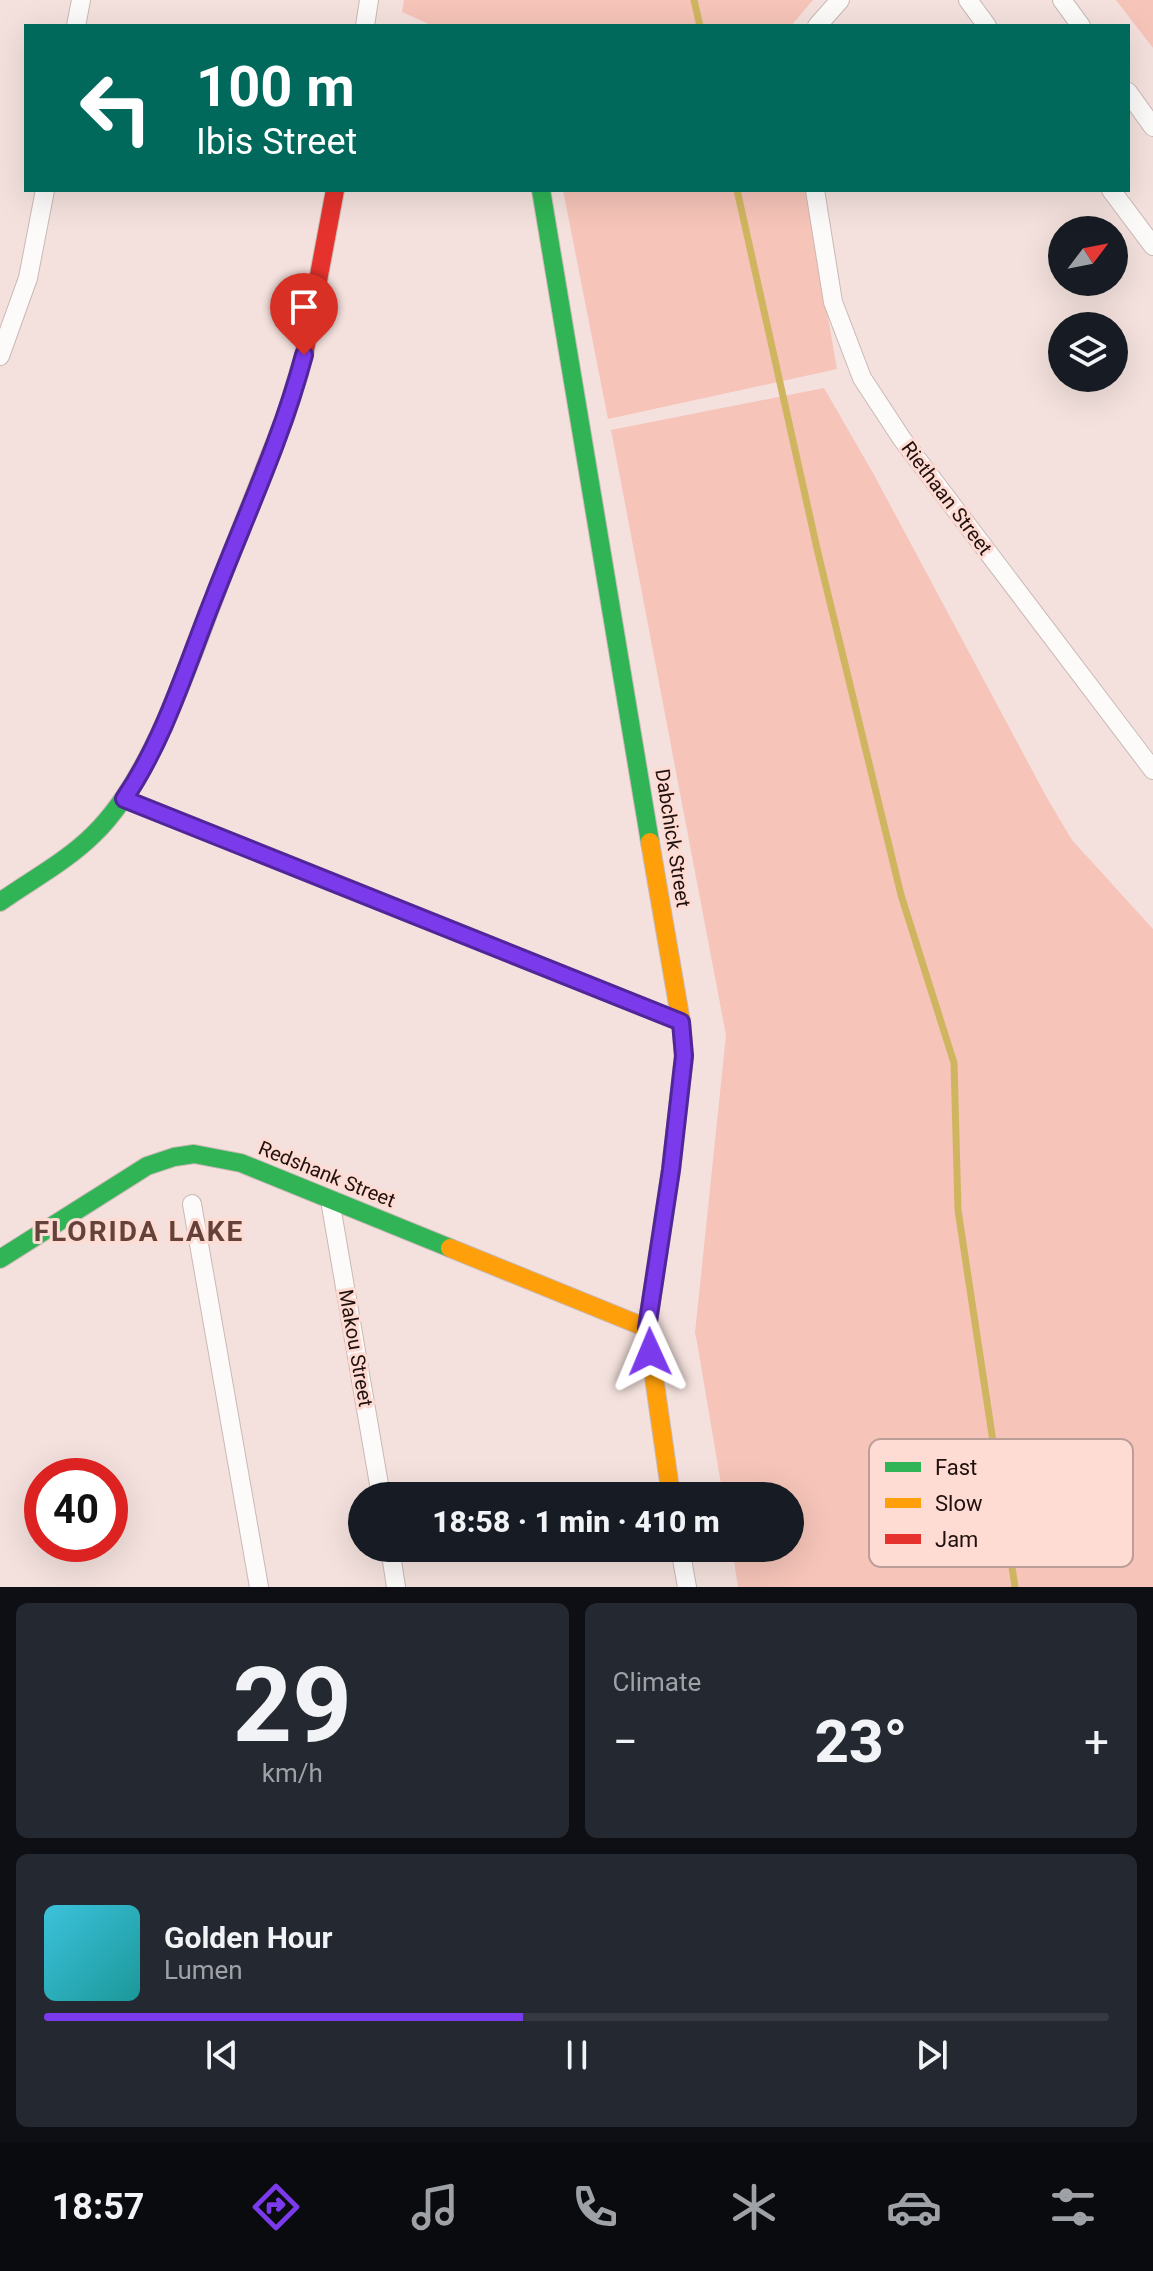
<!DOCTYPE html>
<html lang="en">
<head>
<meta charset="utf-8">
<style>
	body { margin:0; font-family:Roboto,sans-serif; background:#242831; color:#f1f3f6; height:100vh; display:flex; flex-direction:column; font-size:30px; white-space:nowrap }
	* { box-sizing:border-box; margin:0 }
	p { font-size:26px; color:#9ea1a6 }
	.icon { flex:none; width:44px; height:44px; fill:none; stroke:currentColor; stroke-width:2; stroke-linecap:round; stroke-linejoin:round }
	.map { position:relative; height:1587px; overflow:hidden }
	.sheet { display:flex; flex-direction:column; gap:16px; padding:16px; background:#0d0f14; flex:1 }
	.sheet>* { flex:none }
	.top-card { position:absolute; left:24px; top:24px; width:1106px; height:168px; border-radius:0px; box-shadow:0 8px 32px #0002; background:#00695c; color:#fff; overflow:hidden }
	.needle { width:52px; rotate:58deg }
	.buttons { position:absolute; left:1048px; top:216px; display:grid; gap:16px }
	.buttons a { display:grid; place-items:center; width:80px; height:80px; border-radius:50%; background:#171b24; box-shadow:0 8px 32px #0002; font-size:40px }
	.speed { position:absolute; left:24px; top:1458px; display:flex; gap:16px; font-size:40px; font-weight:700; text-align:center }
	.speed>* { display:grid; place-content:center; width:104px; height:104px; border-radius:50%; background:#171b24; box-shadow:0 8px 32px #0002; line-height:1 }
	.speed .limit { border:12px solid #d22; background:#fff; color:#111 }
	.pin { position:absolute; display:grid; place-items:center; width:68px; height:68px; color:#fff; margin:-82px -34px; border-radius:50% 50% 50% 0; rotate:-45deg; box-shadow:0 0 8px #0007 }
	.pin .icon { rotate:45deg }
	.me { position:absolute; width:88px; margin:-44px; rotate:359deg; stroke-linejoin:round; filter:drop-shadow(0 0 6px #0008) }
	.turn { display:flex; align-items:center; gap:28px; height:168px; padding:0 40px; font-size:36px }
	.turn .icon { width:104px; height:104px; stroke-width:2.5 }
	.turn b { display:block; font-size:56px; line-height:68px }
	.big { font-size:60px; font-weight:800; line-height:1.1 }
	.sheet .widget { flex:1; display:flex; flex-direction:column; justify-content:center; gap:12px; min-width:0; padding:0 28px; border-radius:12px; background:#242831 }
	.sheet .dial { align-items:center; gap:0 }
	.dial b { font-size:104px; line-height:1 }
	.song { display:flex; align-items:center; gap:24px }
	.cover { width:96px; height:96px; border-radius:12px; background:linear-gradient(135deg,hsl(190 70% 55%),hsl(180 70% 35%)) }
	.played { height:8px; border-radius:4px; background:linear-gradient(90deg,#7c3aed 45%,#363941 45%) }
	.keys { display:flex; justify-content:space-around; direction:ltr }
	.heat { display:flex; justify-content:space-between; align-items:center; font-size:44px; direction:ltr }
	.sheet .tiles { flex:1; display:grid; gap:16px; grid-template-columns:1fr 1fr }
	.widget:last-child { grid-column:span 2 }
	.trip { position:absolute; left:348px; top:1482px; width:456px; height:80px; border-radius:40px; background:#171b24; box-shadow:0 8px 32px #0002; font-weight:800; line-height:80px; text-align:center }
	.tab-bar { display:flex; height:128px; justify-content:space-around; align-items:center; background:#090b0e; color:#9ea1a6 }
	.tab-bar .icon { width:56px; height:56px }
	.tab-bar .active { color:#7c3aed }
	.tab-bar b { font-size:36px; color:#f1f3f6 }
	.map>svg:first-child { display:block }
	.green { fill:#f6c4b9 }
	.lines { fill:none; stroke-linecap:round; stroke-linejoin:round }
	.stream { stroke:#d0b560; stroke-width:7 }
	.street-casing { stroke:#c9b9b5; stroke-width:20 }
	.fast-casing { stroke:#c9b9b5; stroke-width:20 }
	.slow-casing { stroke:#c9b9b5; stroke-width:20 }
	.jam-casing { stroke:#c9b9b5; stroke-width:20 }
	.street { stroke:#fdfafa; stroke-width:18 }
	.fast { stroke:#30b455; stroke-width:18 }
	.slow { stroke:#ff9f0a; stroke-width:18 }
	.jam { stroke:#e5322d; stroke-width:18 }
	.route-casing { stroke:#51269a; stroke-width:20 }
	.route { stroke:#7c3aed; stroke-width:14 }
	.labels { text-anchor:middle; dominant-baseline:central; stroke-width:6; stroke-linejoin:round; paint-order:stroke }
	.street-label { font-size:20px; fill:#20110e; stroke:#fedbd3 }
	.district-label { font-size:28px; font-weight:bold; letter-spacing:2px; fill:#644139; stroke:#fedbd3 }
	.key { fill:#fedbd3; stroke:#bb9e98; stroke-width:2 }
	.key-label { font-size:22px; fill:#20110e }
</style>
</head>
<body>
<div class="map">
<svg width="1153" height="1587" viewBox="0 0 1153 1587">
	<rect width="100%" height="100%" fill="#f4e1dd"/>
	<g class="green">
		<path d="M404,0h409l-22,26h-358l-31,-14z"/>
		<path d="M1116,0h37v48z"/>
		<path d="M563,190h243l31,179 -229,50z"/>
		<path d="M824,388l49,85 174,325 25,42 81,89v658h-415l-6,-39h58v-52h-67l-26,-154 -2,-9 31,-298 -115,-605z"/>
	</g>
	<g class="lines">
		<g class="stream">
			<path d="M694,0l6,26"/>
			<path d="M737,190l81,363 83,342 53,168 4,147 57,377"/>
		</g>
		<defs>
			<g id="street">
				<path d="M968,0l19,26"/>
				<path d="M1062,0l19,26"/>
				<path d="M76,26l5,-26"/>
				<path d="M365,26l4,-26"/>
				<path d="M817,26l23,-26"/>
				<path d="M1128,92l25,35"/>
				<path d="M815,190l18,112 29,76 40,61 251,331"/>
				<path d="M1111,190l42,56"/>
				<path d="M0,356l28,-78 17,-88"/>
				<path d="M124,799l557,223"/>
				<path d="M330,1200l51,296"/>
				<path d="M192,1204l67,383"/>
				<path d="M390,1548l6,39"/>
				<path d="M680,1548l7,39"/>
			</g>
			<g id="fast">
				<path d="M541,190l109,652"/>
				<path d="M0,902c31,-22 67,-41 94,-68 62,-60 100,-187 132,-267"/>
				<path d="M0,1259l147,-93 27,-9 20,-3 47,9 209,85"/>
			</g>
			<g id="slow">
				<path d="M650,842l31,180 3,34 -13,114 -24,158 24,168"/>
				<path d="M450,1248l197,80"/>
			</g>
			<path id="jam" d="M226,567l60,-152 18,-60 31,-165"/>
		</defs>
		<use href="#street" class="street-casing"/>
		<use href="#fast" class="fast-casing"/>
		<use href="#slow" class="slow-casing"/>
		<use href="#jam" class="jam-casing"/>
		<use href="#street" class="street"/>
		<use href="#fast" class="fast"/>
		<use href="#slow" class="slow"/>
		<use href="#jam" class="jam"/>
	</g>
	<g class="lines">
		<defs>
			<path id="route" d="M304,355c-22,83 -59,162 -90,242 -27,67 -49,142 -90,202l557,223 3,34 -13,114 -24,158 3,24"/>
		</defs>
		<use href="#route" class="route-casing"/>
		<use href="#route" class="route"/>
	</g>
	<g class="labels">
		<g class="street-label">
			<text transform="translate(947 498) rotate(53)">Riethaan Street</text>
			<text transform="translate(673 838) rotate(81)">Dabchick Street</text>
			<text transform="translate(327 1174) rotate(22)">Redshank Street</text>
			<text transform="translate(356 1348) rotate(80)">Makou Street</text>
		</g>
		<g class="district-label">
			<text x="139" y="1231">FLORIDA LAKE</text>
		</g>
	</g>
	<rect x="869" y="1439" width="264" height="128" rx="12" class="key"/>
	<rect x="885" y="1462" width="36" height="10" fill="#30b455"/>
	<rect x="885" y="1498" width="36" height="10" fill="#ff9f0a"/>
	<rect x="885" y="1534" width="36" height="10" fill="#e5322d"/>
	<g class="key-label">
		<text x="935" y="1475">Fast</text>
		<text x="935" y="1511">Slow</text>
		<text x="935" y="1547">Jam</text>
	</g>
</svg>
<div class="buttons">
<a><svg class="needle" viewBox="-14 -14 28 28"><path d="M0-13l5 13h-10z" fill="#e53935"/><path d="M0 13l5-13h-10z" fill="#9ea1a6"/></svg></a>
<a><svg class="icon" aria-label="layers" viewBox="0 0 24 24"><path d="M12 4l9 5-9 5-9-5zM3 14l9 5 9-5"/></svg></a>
</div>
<div class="speed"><div class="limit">40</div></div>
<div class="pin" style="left:304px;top:355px;background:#d93025"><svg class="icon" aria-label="arrive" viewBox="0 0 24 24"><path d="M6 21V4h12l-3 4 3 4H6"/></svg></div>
<svg class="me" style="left:650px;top:1352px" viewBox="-20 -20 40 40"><path d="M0-17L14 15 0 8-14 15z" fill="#7c3aed" stroke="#fff" stroke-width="4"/></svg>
<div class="trip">18:58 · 1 min · 410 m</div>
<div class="top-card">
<div class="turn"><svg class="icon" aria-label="left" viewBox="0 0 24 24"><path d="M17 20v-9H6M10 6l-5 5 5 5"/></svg><div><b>100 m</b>Ibis Street</div></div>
</div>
</div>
<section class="sheet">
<div class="tiles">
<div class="widget dial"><b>29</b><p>km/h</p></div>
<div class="widget"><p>Climate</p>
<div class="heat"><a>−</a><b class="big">23°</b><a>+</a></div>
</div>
<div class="widget">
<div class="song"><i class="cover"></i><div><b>Golden Hour</b><p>Lumen</p></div></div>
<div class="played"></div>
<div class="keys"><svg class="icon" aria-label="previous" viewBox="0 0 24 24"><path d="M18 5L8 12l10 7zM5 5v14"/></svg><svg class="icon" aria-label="pause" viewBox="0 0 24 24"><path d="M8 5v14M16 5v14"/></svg><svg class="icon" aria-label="next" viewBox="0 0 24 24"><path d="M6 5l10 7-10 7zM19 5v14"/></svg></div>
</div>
</div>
</section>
<nav class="tab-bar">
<b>18:57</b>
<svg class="icon active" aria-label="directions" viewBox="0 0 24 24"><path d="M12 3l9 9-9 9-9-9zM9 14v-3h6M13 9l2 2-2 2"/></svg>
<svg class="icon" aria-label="music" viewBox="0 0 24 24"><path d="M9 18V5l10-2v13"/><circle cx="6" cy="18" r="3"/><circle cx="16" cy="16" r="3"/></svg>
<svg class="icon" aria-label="phone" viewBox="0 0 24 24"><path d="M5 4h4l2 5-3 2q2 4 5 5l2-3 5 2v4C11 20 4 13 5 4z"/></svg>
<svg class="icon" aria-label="climate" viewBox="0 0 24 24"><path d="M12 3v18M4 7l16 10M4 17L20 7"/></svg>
<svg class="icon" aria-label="car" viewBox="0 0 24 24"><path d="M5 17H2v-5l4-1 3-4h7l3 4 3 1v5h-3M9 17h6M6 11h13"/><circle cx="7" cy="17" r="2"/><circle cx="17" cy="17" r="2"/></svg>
<svg class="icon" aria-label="filters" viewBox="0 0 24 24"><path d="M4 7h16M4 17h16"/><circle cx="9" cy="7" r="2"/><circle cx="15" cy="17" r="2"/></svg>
</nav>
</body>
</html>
